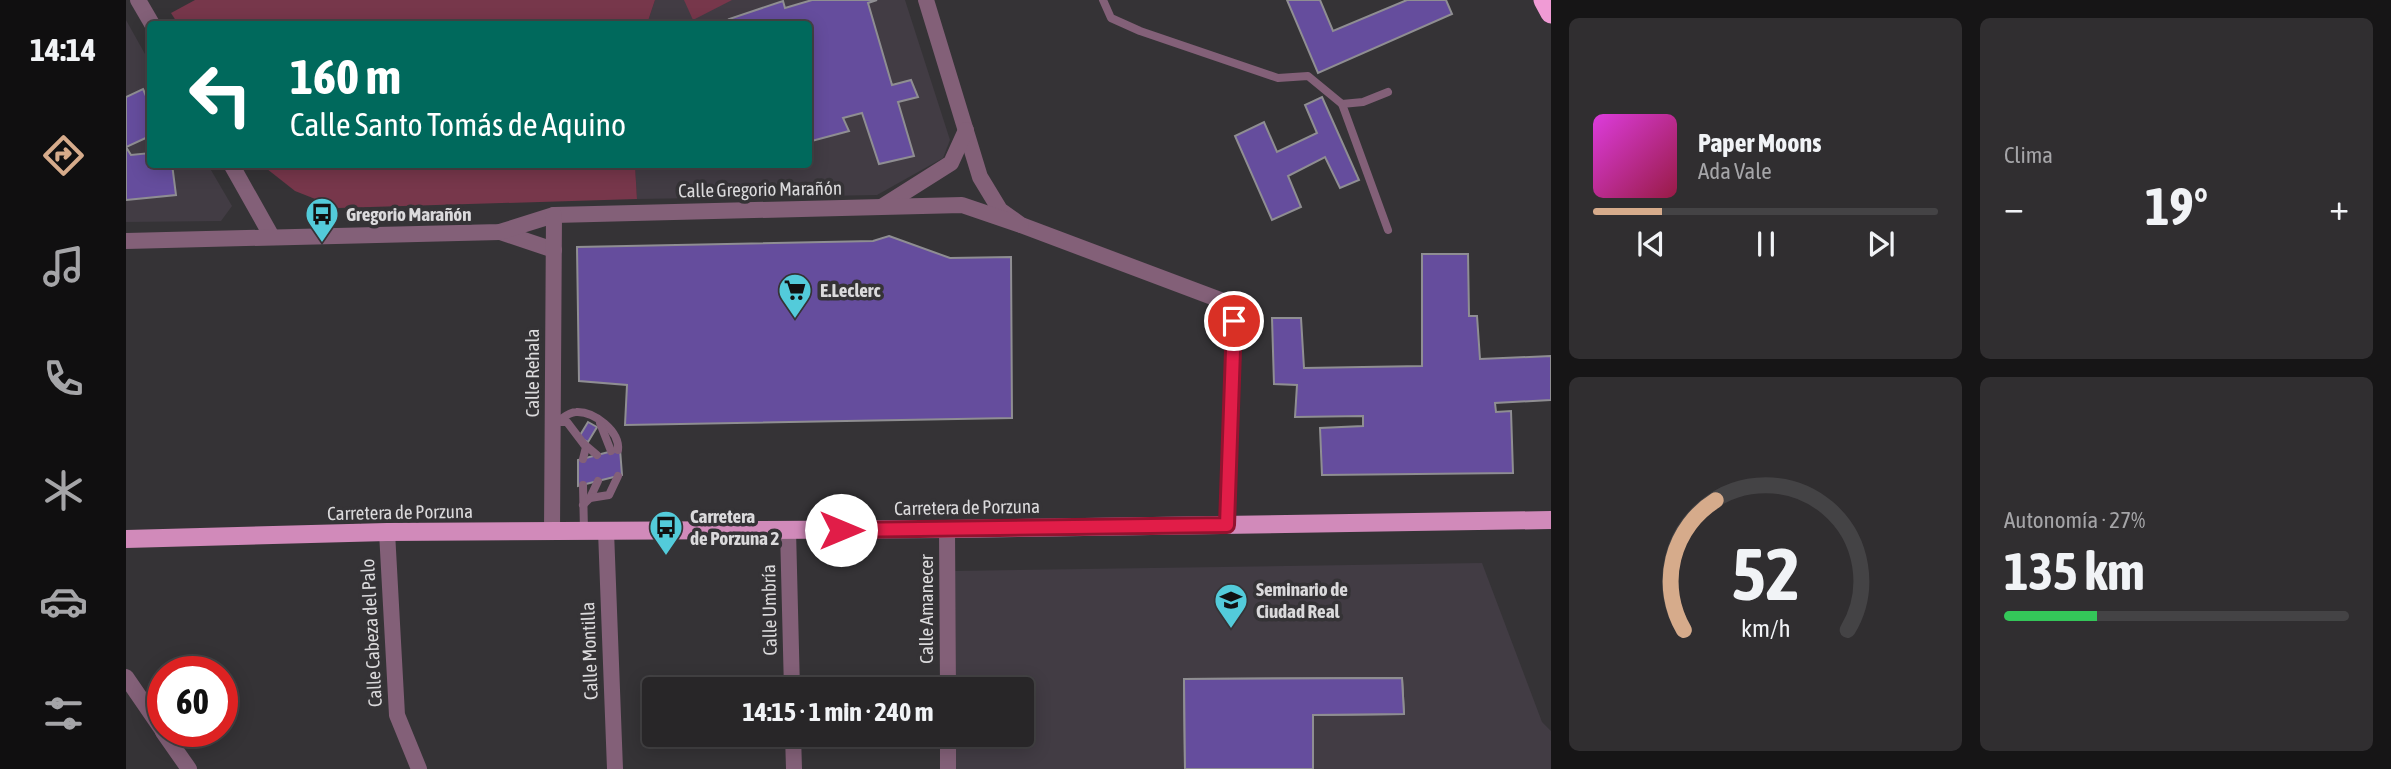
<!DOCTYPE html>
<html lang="es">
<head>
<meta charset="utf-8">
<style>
	body { margin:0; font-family:"Asap Condensed",sans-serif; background:#302e30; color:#f1f3f6; height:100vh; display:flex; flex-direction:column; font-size:26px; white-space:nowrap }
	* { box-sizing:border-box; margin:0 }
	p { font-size:23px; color:#a5a5a8 }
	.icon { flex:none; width:38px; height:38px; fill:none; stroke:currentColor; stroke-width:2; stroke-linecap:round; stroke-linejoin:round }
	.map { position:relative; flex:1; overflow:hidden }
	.side { display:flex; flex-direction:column; gap:18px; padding:18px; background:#161516; width:840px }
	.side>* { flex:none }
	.guide { position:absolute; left:21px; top:21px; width:665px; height:147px; border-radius:7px; box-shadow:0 4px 18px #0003,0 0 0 2px #444345; background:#00695c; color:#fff; overflow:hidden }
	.speed { position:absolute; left:21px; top:656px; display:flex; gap:14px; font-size:35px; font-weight:700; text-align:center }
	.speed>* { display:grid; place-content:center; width:91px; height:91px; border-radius:50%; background:#282628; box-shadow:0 4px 18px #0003,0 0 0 2px #444345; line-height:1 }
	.speed .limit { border:10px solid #d22; background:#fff; color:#111 }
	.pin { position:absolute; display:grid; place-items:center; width:60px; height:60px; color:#fff; margin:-30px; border:4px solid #fff; border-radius:50%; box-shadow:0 2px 7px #0007 }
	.me { position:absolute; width:77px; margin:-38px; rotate:90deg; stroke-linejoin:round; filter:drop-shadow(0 0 5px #0008) }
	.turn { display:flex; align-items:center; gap:24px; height:147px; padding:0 28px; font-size:32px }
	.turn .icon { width:91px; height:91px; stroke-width:2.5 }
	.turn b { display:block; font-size:49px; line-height:60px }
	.big { font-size:52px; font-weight:700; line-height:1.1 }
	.side .card { flex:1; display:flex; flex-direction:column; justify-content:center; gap:10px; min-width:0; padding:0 24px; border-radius:10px; background:#302e30 }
	.side .dial { align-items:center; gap:0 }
	.dial svg { height:182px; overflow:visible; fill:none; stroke:#444345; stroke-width:7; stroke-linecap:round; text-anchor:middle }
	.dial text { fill:#f1f3f6; stroke:none }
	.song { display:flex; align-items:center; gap:21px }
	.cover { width:84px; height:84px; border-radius:10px; background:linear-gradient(135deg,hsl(300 70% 55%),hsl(340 70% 35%)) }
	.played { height:7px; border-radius:4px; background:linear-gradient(90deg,#d6ab8b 20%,#444345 20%) }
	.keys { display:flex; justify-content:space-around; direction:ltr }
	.heat { display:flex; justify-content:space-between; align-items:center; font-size:38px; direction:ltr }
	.charge { height:10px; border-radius:5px; background:linear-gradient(90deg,#34c759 27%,#444345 0) }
	.side .tiles { flex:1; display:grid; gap:18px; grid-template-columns:repeat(2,1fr) }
	.trip { position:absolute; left:516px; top:677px; width:392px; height:70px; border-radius:7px; background:#282628; box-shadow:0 4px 18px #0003,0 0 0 2px #444345; font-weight:700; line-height:70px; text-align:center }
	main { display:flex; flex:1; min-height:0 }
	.menu { display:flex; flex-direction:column; width:126px; justify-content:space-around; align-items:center; background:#100f10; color:#a5a5a8 }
	.menu .icon { width:49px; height:49px }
	.menu .current { color:#d6ab8b }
	.menu b { font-size:32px; color:#f1f3f6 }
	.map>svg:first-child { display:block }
	.built { fill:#423c44 }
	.green { fill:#77374b }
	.building { fill:#654d9d; stroke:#8f8e92; stroke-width:2 }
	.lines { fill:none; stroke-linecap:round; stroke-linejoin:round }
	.lane { stroke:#836078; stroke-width:8 }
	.street { stroke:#836078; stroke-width:16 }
	.primary { stroke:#d18aba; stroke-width:18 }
	.highway { stroke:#f09bd5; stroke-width:21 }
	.route-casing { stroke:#92132f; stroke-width:18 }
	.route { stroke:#e11d48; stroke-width:12 }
	.labels { text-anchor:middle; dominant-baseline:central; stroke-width:7; stroke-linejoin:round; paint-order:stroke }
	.street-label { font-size:19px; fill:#dbdadc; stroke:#353336 }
	.poi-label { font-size:19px; font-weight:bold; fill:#dbdadc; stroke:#353336; text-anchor:start }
</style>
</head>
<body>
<main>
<nav class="menu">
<b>14:14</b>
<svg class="icon current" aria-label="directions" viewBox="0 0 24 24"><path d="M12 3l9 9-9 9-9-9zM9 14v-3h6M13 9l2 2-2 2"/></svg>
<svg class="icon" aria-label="music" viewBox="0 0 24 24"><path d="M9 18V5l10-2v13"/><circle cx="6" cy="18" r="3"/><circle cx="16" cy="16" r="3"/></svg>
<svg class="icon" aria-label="phone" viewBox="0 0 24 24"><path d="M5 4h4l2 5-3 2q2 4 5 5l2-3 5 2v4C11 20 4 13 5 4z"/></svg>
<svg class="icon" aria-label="climate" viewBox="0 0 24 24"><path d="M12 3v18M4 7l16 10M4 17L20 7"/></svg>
<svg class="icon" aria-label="car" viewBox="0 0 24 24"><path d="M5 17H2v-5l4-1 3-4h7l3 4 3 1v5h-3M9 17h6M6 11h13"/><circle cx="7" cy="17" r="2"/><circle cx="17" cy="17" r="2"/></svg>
<svg class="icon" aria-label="filters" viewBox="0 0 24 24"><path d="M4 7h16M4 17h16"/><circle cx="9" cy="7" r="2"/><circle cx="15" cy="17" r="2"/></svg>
</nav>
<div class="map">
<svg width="1425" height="769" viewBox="0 0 1425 769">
	<rect width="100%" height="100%" fill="#353336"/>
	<g class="built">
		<path d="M529,0h250l45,140 -7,18 -66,37 -240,4 -2,-34 173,-1v-140h-161z"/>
		<path d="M0,20l24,43v101l58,1 24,41 -11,15 -95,1z"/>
		<path d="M1356,563l60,159 9,9v38h-595v-34h66v-45l-66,-1 -1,-118z"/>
	</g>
	<g class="green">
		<path d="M69,0h460l-8,24h-469l-7,-11z"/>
		<path d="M558,0h48l-39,20z"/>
		<path d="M136,165h373l2,34 -299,9 -43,-17z"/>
	</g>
	<g class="building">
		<path d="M686,0h65l-9,3 24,82 19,-5 7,17 -20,5 16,54 -35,8 -17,-51 -19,5 6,13 -41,11v-118h-77l-2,-5 54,-18 2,7z"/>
		<path d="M1161,0h33l13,31 74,-31h39l6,14 -134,59z"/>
		<path d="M17,89l7,16v31l-24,11 5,8 19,-2v11h22l4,31 -50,5v-103z"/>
		<path d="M1196,97l37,83 -19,8 -15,-31 -37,19 13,31 -29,13 -37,-84 29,-14 13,30 40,-19 -12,-28z"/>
		<path d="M763,236l61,22 61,-1 1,161 -387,7 2,-40 -48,-4 -2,-134 296,-6z"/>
		<path d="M1296,254h46l1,62h8l3,43 71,-3v44l-56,3 1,9 15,-1 2,62 -191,2 -2,-47 43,-2v-10l-68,1 2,-32 -23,-1 -2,-66h29l3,50 118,-2z"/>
		<path d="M462,422l9,5 -9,15 -9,-5z"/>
		<path d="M494,449l2,26 -44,11v-26z"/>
		<path d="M1276,678l2,36 -91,1v54h-46v-46l-65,1 1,45h-18l-1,-90z"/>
		<path d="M1276,678l2,36 -91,1v54h-128l-1,-90z"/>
	</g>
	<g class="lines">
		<g class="lane">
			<path d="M977,0l8,18 29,13 138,47 30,-2 34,28 21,-2 25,-10"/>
			<path d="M1216,104l46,126"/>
			<path d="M431,422c6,-4 12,-10 19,-10 18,-1 44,19 42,38"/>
			<path d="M433,422h8l19,25 -3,12"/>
			<path d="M474,423l11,28"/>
			<path d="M458,444l13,11"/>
			<path d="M457,485l1,46"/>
			<path d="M464,498l8,-17"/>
			<path d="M457,505l7,-7 19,-3 9,-19"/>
		</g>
		<g class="street">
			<path d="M12,0l14,24"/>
			<path d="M800,0l54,177 20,33 21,15 202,76 11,20 -7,204"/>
			<path d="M105,164l41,73"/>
			<path d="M757,206l68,-43 15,-33"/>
			<path d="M374,232l54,18"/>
			<path d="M0,241l374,-9 54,-17 408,-10 59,20"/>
			<path d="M821,529l1,161"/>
			<path d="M662,530l4,160"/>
			<path d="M426,531l2,-316"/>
			<path d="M480,531l9,238"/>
			<path d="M261,532l10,183 22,54"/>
			<path d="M0,677l37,54"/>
			<path d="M37,732l26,37"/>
			<path d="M667,735l1,34"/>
			<path d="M822,735v34"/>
		</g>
		<path class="primary" d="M0,539l261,-7 560,-3 604,-9"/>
		<path class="highway" d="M1418,0l7,13"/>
	</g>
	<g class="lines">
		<defs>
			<path id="route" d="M715,530l386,-5 7,-204"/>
		</defs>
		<use href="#route" class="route-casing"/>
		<use href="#route" class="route"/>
	</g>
	<defs>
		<symbol id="bus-pin" viewBox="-11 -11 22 30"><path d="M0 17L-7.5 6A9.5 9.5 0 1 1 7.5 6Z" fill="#53cbda" stroke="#353336"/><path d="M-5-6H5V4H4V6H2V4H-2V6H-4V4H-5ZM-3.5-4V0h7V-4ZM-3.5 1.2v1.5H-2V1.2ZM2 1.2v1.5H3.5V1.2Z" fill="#111"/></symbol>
		<symbol id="supermarket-pin" viewBox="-11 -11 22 30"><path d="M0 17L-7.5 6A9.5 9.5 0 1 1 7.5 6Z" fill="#53cbda" stroke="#353336"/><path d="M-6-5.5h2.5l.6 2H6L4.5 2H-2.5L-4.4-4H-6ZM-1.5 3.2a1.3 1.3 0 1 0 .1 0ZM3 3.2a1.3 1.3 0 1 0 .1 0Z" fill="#111"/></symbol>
		<symbol id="school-pin" viewBox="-11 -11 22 30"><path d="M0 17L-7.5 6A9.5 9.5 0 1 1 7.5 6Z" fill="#53cbda" stroke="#353336"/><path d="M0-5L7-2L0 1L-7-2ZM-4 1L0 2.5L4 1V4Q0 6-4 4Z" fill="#111"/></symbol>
	</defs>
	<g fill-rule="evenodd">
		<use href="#bus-pin" x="177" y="195" width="38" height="52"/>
		<use href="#supermarket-pin" x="650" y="271" width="38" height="52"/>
		<use href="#bus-pin" x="521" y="508" width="38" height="52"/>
		<use href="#school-pin" x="1086" y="581" width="38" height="52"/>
	</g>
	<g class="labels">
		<g class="street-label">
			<text transform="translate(634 189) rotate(-1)">Calle Gregorio Marañón</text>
			<text transform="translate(406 373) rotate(-90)">Calle Rehala</text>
			<text transform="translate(841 507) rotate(-1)">Carretera de Porzuna</text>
			<text transform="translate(274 512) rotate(-1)">Carretera de Porzuna</text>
			<text transform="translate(800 609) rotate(-90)">Calle Amanecer</text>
			<text transform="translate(643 610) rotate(-91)">Calle Umbría</text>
			<text transform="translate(245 633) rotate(-93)">Calle Cabeza del Palo</text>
			<text transform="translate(463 651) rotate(-92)">Calle Montilla</text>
		</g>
		<g class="poi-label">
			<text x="220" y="214">Gregorio Marañón</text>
			<text x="694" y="290">E.Leclerc</text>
			<text x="564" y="516">Carretera<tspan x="564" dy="22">de Porzuna 2</tspan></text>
			<text x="1130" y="589">Seminario de<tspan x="1130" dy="22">Ciudad Real</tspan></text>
		</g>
	</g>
</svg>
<div class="speed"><div class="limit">60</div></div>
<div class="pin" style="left:1108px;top:321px;background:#d93025"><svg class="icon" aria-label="arrive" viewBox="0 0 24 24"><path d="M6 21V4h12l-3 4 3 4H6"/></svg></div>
<svg class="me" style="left:715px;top:530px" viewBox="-20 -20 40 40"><circle r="19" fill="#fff"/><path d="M0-13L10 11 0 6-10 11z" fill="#e11d48"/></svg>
<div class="trip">14:15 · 1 min · 240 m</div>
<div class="guide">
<div class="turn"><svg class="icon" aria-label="left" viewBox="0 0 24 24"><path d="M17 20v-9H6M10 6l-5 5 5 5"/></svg><div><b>160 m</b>Calle Santo Tomás de Aquino</div></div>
</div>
</div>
<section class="side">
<div class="tiles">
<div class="card">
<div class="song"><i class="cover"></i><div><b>Paper Moons</b><p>Ada Vale</p></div></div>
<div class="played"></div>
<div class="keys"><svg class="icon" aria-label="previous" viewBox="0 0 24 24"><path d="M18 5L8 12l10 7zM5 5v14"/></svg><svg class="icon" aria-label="pause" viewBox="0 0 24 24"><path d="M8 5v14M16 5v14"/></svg><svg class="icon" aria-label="next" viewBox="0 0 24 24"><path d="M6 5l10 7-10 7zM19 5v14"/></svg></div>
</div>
<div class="card"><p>Clima</p>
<div class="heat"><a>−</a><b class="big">19°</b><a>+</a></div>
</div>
<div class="card dial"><svg viewBox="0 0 100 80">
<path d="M14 69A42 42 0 1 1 86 69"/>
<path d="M14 69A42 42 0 0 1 28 12" stroke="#d6ab8b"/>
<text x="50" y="56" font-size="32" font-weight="700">52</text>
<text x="50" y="72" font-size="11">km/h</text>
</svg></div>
<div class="card"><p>Autonomía · 27%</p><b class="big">135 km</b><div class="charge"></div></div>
</div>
</section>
</main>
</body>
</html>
